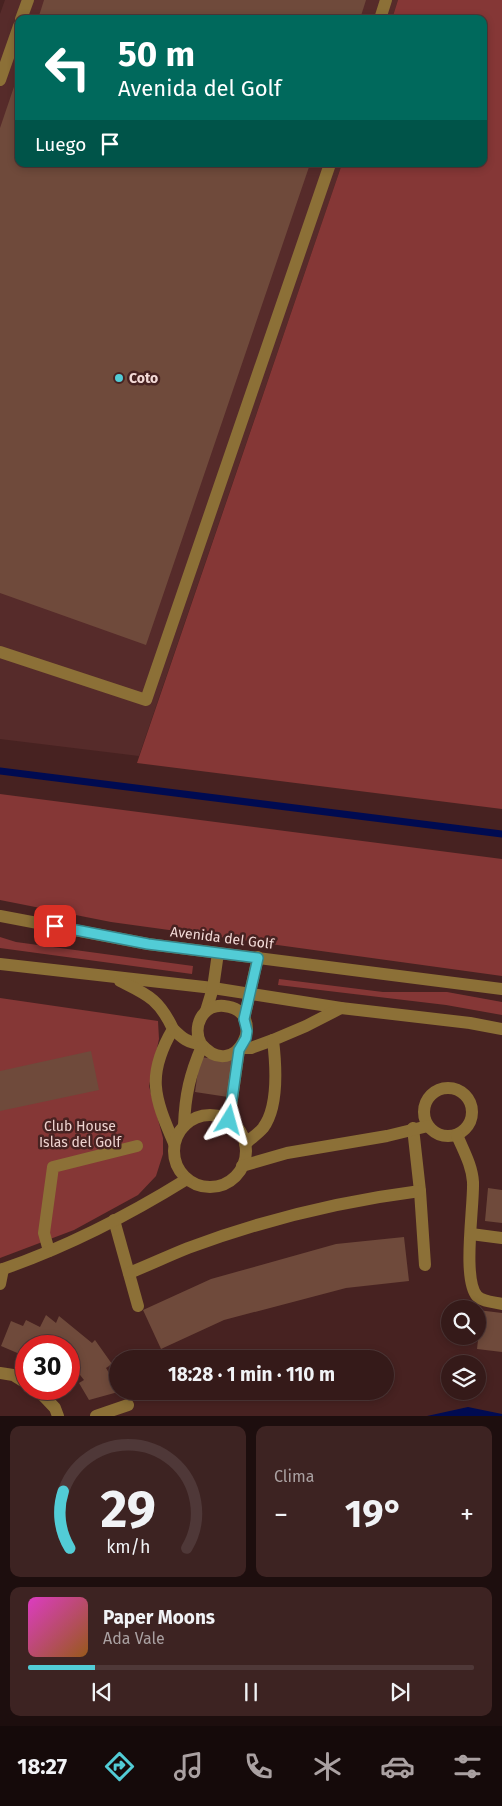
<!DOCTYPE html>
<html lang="es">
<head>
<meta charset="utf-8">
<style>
	body { margin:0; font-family:"Fira Sans",sans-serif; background:#3d2322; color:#f1f3f6; height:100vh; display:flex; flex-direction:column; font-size:19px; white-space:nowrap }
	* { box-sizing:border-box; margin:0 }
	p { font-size:16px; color:#aaa1a2 }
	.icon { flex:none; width:28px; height:28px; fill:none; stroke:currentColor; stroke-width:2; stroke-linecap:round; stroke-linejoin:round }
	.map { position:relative; height:1416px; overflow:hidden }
	.sheet { display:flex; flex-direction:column; gap:10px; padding:10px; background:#1d0e0e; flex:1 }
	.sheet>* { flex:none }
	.guide { position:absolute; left:15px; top:15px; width:472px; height:152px; border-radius:10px; box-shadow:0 2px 8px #0003,0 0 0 1px #4f3838; background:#00695c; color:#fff; overflow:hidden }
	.buttons { position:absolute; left:441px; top:1300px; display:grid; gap:10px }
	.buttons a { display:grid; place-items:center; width:45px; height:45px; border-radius:50%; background:#351a19; box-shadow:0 2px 8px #0003,0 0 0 1px #4f3838; font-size:25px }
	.speed { position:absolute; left:15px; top:1335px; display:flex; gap:10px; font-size:25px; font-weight:700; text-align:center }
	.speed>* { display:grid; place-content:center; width:65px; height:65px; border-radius:50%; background:#351a19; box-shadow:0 2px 8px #0003,0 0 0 1px #4f3838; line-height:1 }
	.speed .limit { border:8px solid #d22; background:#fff; color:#111 }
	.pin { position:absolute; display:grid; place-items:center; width:42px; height:42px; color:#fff; margin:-21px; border-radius:10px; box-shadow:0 2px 8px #0006 }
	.me { position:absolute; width:55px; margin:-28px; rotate:8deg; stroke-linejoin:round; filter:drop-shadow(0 0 4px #0008) }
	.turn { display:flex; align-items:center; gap:18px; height:105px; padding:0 20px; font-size:22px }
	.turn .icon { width:65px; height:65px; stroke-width:2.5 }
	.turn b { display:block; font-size:35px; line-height:42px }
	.then { display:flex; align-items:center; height:48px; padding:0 20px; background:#0003; gap:10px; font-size:19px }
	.big { font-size:38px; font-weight:700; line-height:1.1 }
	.sheet .tile { flex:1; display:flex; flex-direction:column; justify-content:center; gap:8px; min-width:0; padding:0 18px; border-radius:10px; background:#3d2322 }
	.sheet .dial { align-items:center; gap:0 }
	.dial svg { height:130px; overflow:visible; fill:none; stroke:#4f3838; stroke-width:7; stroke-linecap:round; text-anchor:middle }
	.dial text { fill:#f1f3f6; stroke:none }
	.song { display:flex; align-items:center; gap:15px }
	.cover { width:60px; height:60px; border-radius:8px; background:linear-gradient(135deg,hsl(310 70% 55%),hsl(30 70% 35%)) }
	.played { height:5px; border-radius:2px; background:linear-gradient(90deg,#52ccd6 15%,#4f3838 15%) }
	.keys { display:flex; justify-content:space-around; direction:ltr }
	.heat { display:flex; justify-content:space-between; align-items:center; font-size:28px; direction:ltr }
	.sheet .tiles { flex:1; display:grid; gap:10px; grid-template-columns:1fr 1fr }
	.tile:last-child { grid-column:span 2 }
	.trip { position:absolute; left:109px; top:1350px; width:285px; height:50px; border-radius:25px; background:#351a19; box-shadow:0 2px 8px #0003,0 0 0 1px #4f3838; font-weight:700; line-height:50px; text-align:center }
	.menu { display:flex; height:80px; justify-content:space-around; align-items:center; background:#150a0a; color:#aaa1a2 }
	.menu .icon { width:35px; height:35px }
	.menu .on { color:#52ccd6 }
	.menu b { font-size:22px; color:#f1f3f6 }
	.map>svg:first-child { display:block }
	.built { fill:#562b2a }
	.green { fill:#853736 }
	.water { fill:#000b51 }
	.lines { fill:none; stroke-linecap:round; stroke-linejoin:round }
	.stream { stroke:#000b51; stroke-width:7 }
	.building { fill:#6f4a3b }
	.minor { stroke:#8c7037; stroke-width:12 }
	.route-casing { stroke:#35858b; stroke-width:12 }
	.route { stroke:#52ccd6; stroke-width:9 }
	.poi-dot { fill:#52ccd6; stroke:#472221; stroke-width:2 }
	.labels { text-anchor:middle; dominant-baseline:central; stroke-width:5; stroke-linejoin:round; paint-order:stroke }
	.poi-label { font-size:14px; font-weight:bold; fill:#f3dad7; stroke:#472221; text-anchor:start }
	.street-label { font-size:14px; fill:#f3dad7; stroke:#472221 }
	.park-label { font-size:14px; fill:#eed3d0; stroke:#472221 }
</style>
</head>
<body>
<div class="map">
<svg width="502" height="1416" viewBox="0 0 502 1416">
	<rect width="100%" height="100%" fill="#472221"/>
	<path class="built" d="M5,0h393l-6,19h-373v145h323l-203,592 -139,-17v-725z"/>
	<g class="green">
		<path d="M398,0h104v809l-365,-46 205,-599h142v-145h-92z"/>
		<path d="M0,794l502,65v117l-391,-54 -111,-22z"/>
		<path d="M0,937l16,5 177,24 -1,8 -192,-26z"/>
		<path d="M279,979l104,13h64l55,10v13l-56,-10 -168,-20z"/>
		<path d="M0,998l158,23 1,18 -10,47 14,52v16l-7,22 -18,19 -64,35 -74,28z"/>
	</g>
	<path class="water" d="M468,1407l34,7v2h-75z"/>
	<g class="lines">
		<path class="stream" d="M0,771l502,63"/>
	</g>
	<g class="building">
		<path d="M44,0h322l-6,19h-322z"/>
		<path d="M18,75l1,89h291l-164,481 -146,-52v-465z"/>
		<path d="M91,1051l8,39 -99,21v-40z"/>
		<path d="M200,1057l33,4 -5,36 -33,-5z"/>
		<path d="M488,1188l14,2v33l-17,-2z"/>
		<path d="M404,1237l5,44 -63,7 -122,32 -63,29 -18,-39 68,-31 125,-35z"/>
		<path d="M478,1310l24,3v39l-25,-3 2,-18h-1z"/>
		<path d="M46,1315l10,8 3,-7 33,27 3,-3 17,24 -6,4 12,20v4l-29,8 -10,-17 5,-3 -15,-19v-15l-39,-1 -4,1v4l-4,5 -21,-9 10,-25 12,5 3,-6 14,7z"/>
	</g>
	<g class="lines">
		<g class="minor">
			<path d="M21,19l7,-19"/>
			<path d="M380,19l6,-19"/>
			<path d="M0,80l19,-54"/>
			<path d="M0,652l146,48 184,-536"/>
			<path d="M0,916l148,28 354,45"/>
			<path d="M0,964l213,24 128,20 129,15 32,6"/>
			<path d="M120,981c28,14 39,18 53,48 -27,46 -19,68 1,114"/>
			<path d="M206,1011l7,-23 5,-35"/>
			<path d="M244,1019l14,-62"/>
			<path d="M173,1029c9,9 15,14 28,15 35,41 70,-34 23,-38 -22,-2 -32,21 -23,38"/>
			<path d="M241,1048h10l22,-8"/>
			<circle cx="448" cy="1112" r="24"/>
			<circle cx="210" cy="1151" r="36"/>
			<path d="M229,1120l10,-70"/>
			<path d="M184,1126c1,-31 6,-52 18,-80"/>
			<path d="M413,1128l7,63 5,74"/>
			<path d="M457,1135c6,15 15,30 16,47 1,24 -11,97 4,114 6,6 17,6 25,8"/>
			<path d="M245,1144c5,-5 13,-10 18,-16 16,-21 13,-63 10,-88l33,-14 35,-18"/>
			<path d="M242,1166l45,-13 100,-17 41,-10"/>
			<path d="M114,1220l24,86"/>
			<path d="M471,1234l31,4"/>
			<path d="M49,1251l-5,-18 9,-66 84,-21"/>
			<path d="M0,1270c65,-22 129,-55 187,-91"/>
			<path d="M129,1273c20,-8 39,-17 59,-25 75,-28 153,-47 232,-57"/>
			<path d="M0,1284l3,-15"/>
			<path d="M0,1373l13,2 13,8"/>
			<path d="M37,1389l18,19 3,8"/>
			<path d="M96,1416l32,-11"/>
		</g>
	</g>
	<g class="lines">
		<defs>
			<path id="route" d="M55,926l93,18 110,14 -14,61 3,12 -1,7 -7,12 -10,70"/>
		</defs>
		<use href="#route" class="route-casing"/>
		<use href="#route" class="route"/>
	</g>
	<circle class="poi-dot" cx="119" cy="378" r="5"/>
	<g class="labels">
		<g class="poi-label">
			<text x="129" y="378">Coto</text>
		</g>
		<g class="street-label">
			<text transform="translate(222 938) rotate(7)">Avenida del Golf</text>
		</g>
		<g class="park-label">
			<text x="80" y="1126">Club House<tspan x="80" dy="16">Islas del Golf</tspan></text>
		</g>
	</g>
</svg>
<div class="buttons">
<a><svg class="icon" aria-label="search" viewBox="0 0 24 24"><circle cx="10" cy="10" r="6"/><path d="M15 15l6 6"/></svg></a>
<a><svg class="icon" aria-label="layers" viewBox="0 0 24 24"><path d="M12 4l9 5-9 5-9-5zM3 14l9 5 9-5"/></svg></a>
</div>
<div class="speed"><div class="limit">30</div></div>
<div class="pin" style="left:55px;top:926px;background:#d93025"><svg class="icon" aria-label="arrive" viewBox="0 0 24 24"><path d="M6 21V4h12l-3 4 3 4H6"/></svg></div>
<svg class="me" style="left:229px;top:1120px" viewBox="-20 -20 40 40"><path d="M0-17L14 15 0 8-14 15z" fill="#52ccd6" stroke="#fff" stroke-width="4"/></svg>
<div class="trip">18:28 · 1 min · 110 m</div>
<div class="guide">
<div class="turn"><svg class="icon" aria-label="left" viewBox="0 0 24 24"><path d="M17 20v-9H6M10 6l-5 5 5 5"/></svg><div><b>50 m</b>Avenida del Golf</div></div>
<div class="then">Luego<svg class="icon" aria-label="arrive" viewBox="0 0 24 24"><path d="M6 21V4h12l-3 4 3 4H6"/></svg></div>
</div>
</div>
<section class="sheet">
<div class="tiles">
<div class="tile dial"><svg viewBox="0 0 100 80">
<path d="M14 69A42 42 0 1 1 86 69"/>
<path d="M14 69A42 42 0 0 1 10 34" stroke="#52ccd6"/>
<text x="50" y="56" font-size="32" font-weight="700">29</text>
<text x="50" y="72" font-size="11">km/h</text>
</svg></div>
<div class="tile"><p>Clima</p>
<div class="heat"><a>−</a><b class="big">19°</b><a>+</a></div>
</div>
<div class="tile">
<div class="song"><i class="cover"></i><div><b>Paper Moons</b><p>Ada Vale</p></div></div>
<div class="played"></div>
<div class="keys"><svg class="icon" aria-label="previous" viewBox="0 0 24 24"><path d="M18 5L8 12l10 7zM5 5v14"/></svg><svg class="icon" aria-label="pause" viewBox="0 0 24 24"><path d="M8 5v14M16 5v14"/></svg><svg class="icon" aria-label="next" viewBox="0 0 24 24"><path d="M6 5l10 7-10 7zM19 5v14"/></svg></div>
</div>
</div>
</section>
<nav class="menu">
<b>18:27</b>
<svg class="icon on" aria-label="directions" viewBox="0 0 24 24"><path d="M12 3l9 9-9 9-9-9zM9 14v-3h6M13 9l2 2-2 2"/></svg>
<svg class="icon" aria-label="music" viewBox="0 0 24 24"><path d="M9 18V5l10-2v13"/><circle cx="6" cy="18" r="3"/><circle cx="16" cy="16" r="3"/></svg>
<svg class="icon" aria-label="phone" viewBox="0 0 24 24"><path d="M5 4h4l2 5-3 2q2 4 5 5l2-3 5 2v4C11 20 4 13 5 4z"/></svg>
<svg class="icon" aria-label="climate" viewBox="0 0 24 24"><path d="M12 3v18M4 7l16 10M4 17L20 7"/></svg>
<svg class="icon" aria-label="car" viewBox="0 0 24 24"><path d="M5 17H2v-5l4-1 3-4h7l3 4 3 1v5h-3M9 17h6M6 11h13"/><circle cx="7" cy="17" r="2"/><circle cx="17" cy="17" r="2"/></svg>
<svg class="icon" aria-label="filters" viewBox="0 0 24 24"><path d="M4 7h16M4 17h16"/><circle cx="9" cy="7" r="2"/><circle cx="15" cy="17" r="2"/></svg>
</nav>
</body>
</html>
